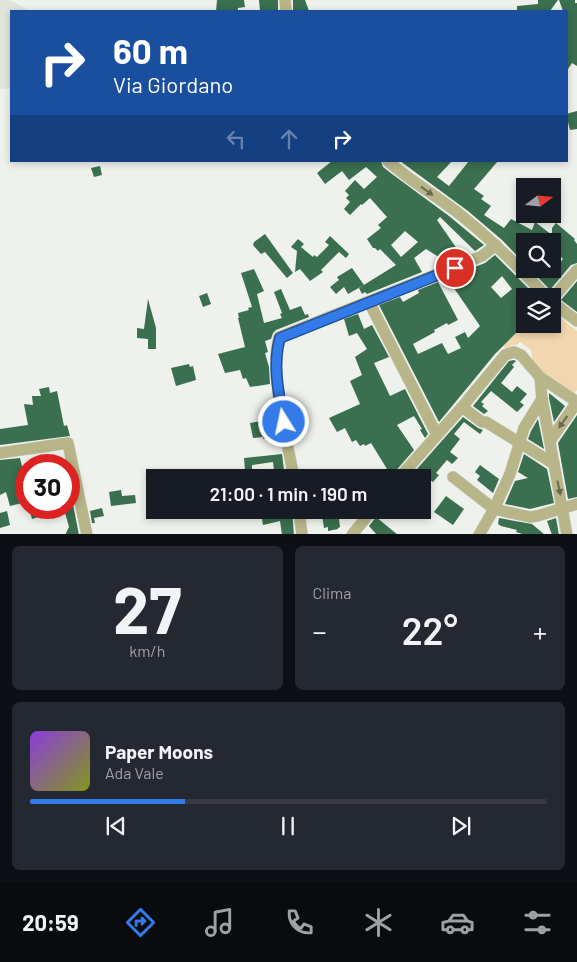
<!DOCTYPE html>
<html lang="it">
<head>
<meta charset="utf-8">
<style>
	body { margin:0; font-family:Barlow,sans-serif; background:#242831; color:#f1f3f6; height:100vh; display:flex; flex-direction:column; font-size:19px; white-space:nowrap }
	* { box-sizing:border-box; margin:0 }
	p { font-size:16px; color:#9ea1a6 }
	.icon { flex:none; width:28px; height:28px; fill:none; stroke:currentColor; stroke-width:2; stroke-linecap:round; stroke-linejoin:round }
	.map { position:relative; height:534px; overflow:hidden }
	.drawer { display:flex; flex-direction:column; gap:12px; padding:12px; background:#0d0f14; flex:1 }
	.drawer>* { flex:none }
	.banner { position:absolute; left:10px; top:10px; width:558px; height:152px; border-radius:0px; box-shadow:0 2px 8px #0003; background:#1a4fa0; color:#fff; overflow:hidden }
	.needle { width:32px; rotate:74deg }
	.buttons { position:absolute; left:516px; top:178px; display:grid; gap:10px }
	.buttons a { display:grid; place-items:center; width:45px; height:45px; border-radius:0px; background:#171b24; box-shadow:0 2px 8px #0003; font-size:25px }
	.speed { position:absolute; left:15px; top:454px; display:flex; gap:10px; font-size:25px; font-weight:700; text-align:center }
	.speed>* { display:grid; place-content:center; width:65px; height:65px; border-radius:50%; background:#171b24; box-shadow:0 2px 8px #0003; line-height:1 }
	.speed .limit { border:8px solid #d22; background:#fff; color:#111 }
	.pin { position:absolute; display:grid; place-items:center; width:42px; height:42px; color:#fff; margin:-21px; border:2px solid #fff; border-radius:50%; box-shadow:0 1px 5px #0007 }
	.me { position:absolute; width:55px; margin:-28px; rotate:350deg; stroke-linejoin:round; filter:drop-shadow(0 0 4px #0008) }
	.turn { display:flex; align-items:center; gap:18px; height:105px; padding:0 20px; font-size:22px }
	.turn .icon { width:65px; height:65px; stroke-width:2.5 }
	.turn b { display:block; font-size:35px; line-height:42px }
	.lanes { display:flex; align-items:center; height:48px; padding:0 20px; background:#0003; justify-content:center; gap:25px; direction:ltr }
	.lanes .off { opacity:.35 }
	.big { font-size:38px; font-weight:600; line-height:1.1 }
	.drawer .card { flex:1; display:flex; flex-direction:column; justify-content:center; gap:8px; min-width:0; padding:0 18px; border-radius:8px; background:#242831 }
	.drawer .dial { align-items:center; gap:0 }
	.dial b { font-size:65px; line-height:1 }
	.song { display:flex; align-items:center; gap:15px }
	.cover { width:60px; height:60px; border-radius:8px; background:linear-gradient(135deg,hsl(270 70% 55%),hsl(70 70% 35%)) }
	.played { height:5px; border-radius:2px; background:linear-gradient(90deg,#327be8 30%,#363941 30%) }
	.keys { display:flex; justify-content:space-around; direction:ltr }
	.heat { display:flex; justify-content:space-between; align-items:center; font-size:28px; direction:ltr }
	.drawer .tiles { flex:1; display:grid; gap:12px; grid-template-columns:1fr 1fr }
	.card:last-child { grid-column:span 2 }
	.trip { position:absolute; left:146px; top:469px; width:285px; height:50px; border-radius:0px; background:#171b24; box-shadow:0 2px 8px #0003; font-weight:600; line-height:50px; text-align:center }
	.tab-bar { display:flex; height:80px; justify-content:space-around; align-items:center; background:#090b0e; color:#9ea1a6 }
	.tab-bar .icon { width:35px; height:35px }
	.tab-bar .active { color:#327be8 }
	.tab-bar b { font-size:22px; color:#f1f3f6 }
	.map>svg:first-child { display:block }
	.built { fill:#dfe5da }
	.green { fill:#f2d7ae }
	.building { fill:#3a6f4f; fill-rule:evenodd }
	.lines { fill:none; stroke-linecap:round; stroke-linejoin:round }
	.minor-casing { stroke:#c9ccc7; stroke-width:12 }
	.minor { stroke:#b8b588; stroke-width:11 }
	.oneway { fill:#6a6956 }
	.route-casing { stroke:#205097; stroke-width:12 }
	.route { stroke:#327be8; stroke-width:9 }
</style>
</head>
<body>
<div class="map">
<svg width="577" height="535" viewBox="0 0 577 535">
	<rect width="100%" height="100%" fill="#eef1ec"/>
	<path class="built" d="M0,0h10l20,11h-19v77l-11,1z"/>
	<path class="green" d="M553,311l24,20v59l-3,3 -40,-27 -3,-16 -11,-8 -3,3h-5l-5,5 -4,-4 22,-22h27z"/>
	<g class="building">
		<path d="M217,0h27l1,7 -7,1v3h-22z"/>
		<path d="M259,0h19v11h-18z"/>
		<path d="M293,0h12l4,11h-16z"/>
		<path d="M538,0h20l-8,11h-33v-5l21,-2z"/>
		<path d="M559,0h16v3h2v63l-5,-3 -6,9v-61h-3z"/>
		<path d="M577,111v18l-7,1 -4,-16z"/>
		<path d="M332,161h49l2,6 9,7 57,42 35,29 -9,6 -35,-34 -3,3 25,36 -24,10 -1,-2 5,-5 -16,-10 -12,9 8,14 -55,22 -2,-2 -3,2 -3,-6 37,-23 -16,-16 -2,2 -3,-3h-2l-6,-9 14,-11 -3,-3 9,-8 -17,-19 -8,7 -1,-1 -11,11 -6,-6 6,-7 -4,-4 3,-3 -4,-4 10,-11 9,9 13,-12 -11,-10 -17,13 -7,-9 -17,13 -8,-11zM405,231l13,11 -17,15 -10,-12z"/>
		<path d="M400,161h52l-15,16 12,9 20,-25h29l-24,28 10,7 -3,3 10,7 -7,9 20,13 7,-9 21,11 3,-8 17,13v-7l4,-5 19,16 -1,1 3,4v19l-6,2 -21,25 -20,-21h25l8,-10 -11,-11v-7h-27v23l-23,-24 -34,-29z"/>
		<path d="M100,166l2,9 -8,2 -3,-9z"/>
		<path d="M265,234l28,39 -6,5 -22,-26 -4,2 -8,-9 1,-3z"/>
		<path d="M330,236l19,18 -3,4 -7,-6 -18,18 2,2 -13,9 -10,-12 -5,3 2,-21 -6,-4 7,-8 6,5 -3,3 12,10 1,-2 3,2 12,-12 -4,-3z"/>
		<path d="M495,255l34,34 -7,5 3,4v26l-30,30 -56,68 -60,-117 21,-8 3,5 16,-9 -1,-3 20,-8 20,38 -10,5 -1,-2 -13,7 1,2 -22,12 5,10 24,-11 6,11 13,-6 -6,-11 10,-5 3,6 12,-12 -33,-48 38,-15zM502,276l10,13 -11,9 -10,-11z"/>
		<path d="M352,268l12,17 -16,9 -4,-7 -8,7 -6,-7 9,-7 -2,-3z"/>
		<path d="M254,269l10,22 -7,3 7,29 18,-5 -2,-4 2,-1 -8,-21 7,-3 9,21 11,-4 4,9 3,-1 1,3 -33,13 -3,3 -2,6 -6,2 3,11 -3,1 4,14 1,17 -20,3 -4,-9 -3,1 -3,-9 -15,3 -7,-19 27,-7 -7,-29h1l-1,-5 11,-3 -1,-2 4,-1 -11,-34z"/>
		<path d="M577,281v31l-16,-12z"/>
		<path d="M207,293l4,11 -8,3 -4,-11z"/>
		<path d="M148,299l8,29v21h-8v-10l-11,-1v-10l7,1z"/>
		<path d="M358,314l6,15 8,-4 17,32 -15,6 16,33 15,-7 23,45 -3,4 -5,-8 2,-1 -8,-13 -17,9 17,25 -21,24 -6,-5 -16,-26 -6,3 -1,-2 -4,2 -4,-6 -4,2 -7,-14 -8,4 -8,-14 31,-14 -10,-23 12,-6 -7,-18 12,-8 -10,-16 -8,3 -5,-17z"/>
		<path d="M514,360l2,1 -4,4 2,2 -13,16 11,9 5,-6 10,8 -7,8 4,3 -7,7 -26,-21 -10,11 3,2 -2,2 6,5 -4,3 -11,-8 36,-45z"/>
		<path d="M189,364l1,3 3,-1 3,14 -20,6 -5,-18z"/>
		<path d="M49,387l1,6 7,-2 7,35 3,-1 3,11 -70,9v-16l28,-4 -4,-21 9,1 -1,-9h9l-2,-7z"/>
		<path d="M549,393l16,13 -11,16 -5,-24z"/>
		<path d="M577,415v82l-9,2 -10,-56z"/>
		<path d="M463,417l15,11 5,2 -3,4 -16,-12 -10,12 6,5 -10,13 8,6 -6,6 -5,-4 -11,13 3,2 -6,7 -13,-9 -4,5h-7z"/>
		<path d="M538,419l6,30 -16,-10 3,-8z"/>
		<path d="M268,420l3,18 -8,1v-2l-10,1 -3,-15z"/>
		<path d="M282,454l3,24h-10l-2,-16 -21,3v4l-7,1 -1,-12z"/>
		<path d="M524,454l23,15 7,34 -24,6 -25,-5 10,-23 13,-3 -10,-6z"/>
		<path d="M20,458l6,25v19l-16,4 -4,-14 -6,3v-35z"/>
		<path d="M480,465l19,14 -6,14 -16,-13 3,-4 -5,-4z"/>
		<path d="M69,484l10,51h-14l4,-8 -5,-18 -32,10 -3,-11h40z"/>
		<path d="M121,490l1,6 13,-1 1,8 -25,3 -2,-14z"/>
		<path d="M446,496l18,13 -11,16 -19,-13z"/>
		<path d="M102,508l2,8 -10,2 1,5h-3l-2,-12z"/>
		<path d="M288,510h4l2,25h-12l-2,-14 -17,4 -2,-12z"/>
		<path d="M7,511l3,14 -10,3v-15z"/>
		<path d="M338,511l2,16 -2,1v1l-10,2v-4l-4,1 -2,-13h3v-2z"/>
		<path d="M376,517l22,18h-21l-8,-9z"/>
		<path d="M499,518l33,6 13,11h-19l-10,-3 1,-2 -16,-4 -3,-2z"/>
		<path d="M556,518l3,17h-7l-5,-14z"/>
	</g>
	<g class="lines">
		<defs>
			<g id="minor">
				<path d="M285,0l1,11"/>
				<path d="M388,161c23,21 51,36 75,56 30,24 56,51 83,79"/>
				<path d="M552,299l25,-29"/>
				<path d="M369,302l68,133"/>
				<path d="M552,302l25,19"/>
				<path d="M540,377l2,22 25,136"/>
				<path d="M462,407l20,15h4l68,42"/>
				<path d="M550,441l27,-39"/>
				<path d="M0,453l68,-10 19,92"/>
				<path d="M453,477l41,32 36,8 7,-1 40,-12"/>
				<path d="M294,478c-7,-39 -25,-104 -15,-141l176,-70 27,-11 14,-11"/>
				<path d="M399,478l63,-71 43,-52 9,-3 7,3 19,22 37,25"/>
				<path d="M299,510l3,25"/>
				<path d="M352,535l20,-25"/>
				<path d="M479,535l15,-26 16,-35 14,-46 18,-29"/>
			</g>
		</defs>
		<use href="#minor" class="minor-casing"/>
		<use href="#minor" class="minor"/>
	</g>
	<defs><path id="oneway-solid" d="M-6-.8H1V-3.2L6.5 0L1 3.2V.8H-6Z" transform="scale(1.25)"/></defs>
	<g class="oneway">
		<use href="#oneway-solid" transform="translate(427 191) rotate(36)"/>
		<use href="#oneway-solid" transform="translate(563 422) rotate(125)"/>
		<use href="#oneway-solid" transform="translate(559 488) rotate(78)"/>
	</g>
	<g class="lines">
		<defs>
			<path id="route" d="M284,422c-5,-27 -12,-57 -4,-84l175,-70"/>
		</defs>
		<use href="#route" class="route-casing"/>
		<use href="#route" class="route"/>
	</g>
</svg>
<div class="buttons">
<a><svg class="needle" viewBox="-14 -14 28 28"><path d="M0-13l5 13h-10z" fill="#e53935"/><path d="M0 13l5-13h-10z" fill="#9ea1a6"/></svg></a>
<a><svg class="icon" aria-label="search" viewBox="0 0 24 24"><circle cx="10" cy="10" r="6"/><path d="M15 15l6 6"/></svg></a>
<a><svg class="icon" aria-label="layers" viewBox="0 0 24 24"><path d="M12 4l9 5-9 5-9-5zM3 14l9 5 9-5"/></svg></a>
</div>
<div class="speed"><div class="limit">30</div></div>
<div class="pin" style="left:455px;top:268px;background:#d93025"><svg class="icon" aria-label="arrive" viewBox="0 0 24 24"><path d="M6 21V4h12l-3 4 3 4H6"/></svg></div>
<svg class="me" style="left:284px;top:422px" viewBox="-20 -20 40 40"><circle r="17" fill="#327be8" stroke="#fff" stroke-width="3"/><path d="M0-11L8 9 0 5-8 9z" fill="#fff"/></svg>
<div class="trip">21:00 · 1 min · 190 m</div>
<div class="banner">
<div class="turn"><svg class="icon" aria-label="right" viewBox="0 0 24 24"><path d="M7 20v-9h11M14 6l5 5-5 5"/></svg><div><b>60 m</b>Via Giordano</div></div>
<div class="lanes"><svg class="icon off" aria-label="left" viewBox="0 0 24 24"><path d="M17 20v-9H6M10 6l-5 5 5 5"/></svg><svg class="icon off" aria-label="ahead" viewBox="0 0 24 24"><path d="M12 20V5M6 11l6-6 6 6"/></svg><svg class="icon" aria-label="right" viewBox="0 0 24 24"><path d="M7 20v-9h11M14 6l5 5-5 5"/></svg></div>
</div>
</div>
<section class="drawer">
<div class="tiles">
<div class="card dial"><b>27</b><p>km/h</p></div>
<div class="card"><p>Clima</p>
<div class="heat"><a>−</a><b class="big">22°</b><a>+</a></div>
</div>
<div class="card">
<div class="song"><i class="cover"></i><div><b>Paper Moons</b><p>Ada Vale</p></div></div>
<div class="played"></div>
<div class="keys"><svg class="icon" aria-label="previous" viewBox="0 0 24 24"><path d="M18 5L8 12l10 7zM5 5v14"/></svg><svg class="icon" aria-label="pause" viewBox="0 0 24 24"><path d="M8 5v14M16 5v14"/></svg><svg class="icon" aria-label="next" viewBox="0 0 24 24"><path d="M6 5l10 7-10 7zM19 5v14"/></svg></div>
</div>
</div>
</section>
<nav class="tab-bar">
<b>20:59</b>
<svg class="icon active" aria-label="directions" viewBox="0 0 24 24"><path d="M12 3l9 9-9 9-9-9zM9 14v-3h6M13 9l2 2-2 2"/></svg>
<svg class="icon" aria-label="music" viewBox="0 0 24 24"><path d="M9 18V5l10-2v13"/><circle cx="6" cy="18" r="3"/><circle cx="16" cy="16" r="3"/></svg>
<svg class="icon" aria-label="phone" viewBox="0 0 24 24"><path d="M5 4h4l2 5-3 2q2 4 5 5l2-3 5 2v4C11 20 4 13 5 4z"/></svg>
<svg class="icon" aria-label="climate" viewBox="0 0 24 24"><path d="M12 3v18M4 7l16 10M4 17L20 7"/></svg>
<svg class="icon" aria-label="car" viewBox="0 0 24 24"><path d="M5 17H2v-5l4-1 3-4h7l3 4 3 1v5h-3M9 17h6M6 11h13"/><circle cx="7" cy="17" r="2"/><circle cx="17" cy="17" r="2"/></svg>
<svg class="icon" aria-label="filters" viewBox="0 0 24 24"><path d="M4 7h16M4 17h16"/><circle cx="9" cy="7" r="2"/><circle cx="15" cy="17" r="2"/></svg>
</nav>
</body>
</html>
